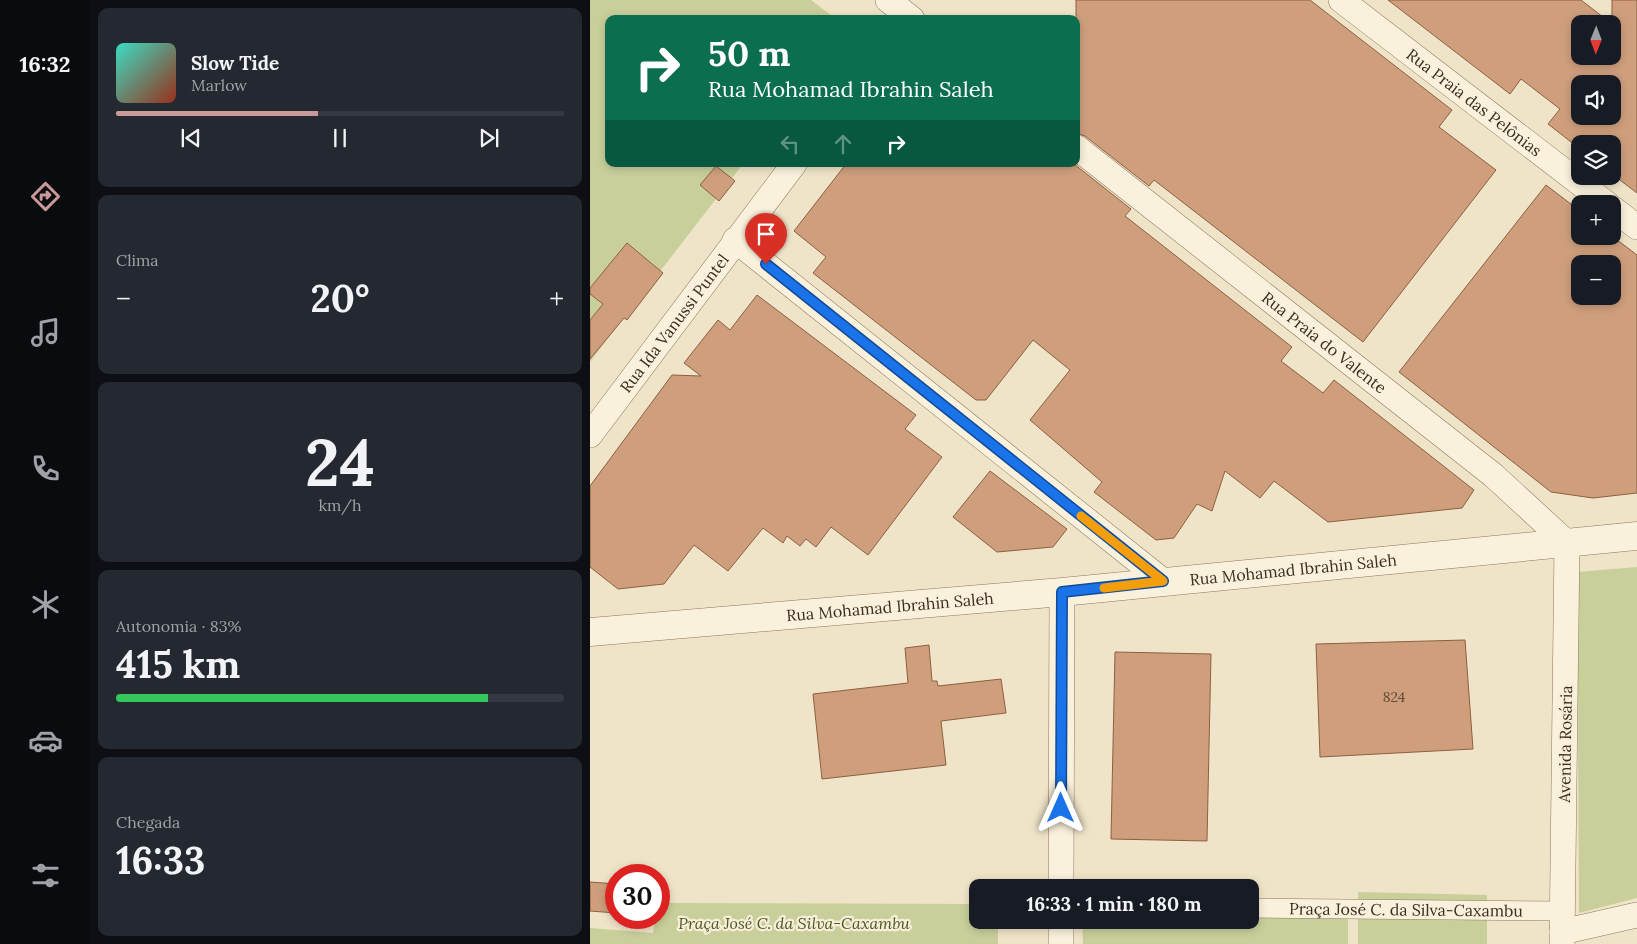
<!DOCTYPE html>
<html lang="pt">
<head>
<meta charset="utf-8">
<style>
	body { margin:0; font-family:Lora,serif; background:#242831; color:#f1f3f6; height:100vh; display:flex; flex-direction:column; font-size:19px; white-space:nowrap }
	* { box-sizing:border-box; margin:0 }
	p { font-size:16px; color:#9ea1a6 }
	.icon { flex:none; width:28px; height:28px; fill:none; stroke:currentColor; stroke-width:2; stroke-linecap:round; stroke-linejoin:round }
	.map { position:relative; flex:1; overflow:hidden }
	.details { display:flex; flex-direction:column; gap:8px; padding:8px; background:#0d0f14; width:500px }
	.details>* { flex:none }
	.hud { position:absolute; left:15px; top:15px; width:475px; height:152px; border-radius:10px; box-shadow:0 2px 8px #0003; background:#0b6e4f; color:#fff; overflow:hidden }
	.needle { width:32px; rotate:181deg }
	.buttons { position:absolute; left:981px; top:15px; display:grid; gap:10px }
	.buttons a { display:grid; place-items:center; width:50px; height:50px; border-radius:10px; background:#171b24; box-shadow:0 2px 8px #0003; font-size:25px }
	.speed { position:absolute; left:15px; top:864px; display:flex; gap:10px; font-size:25px; font-weight:700; text-align:center }
	.speed>* { display:grid; place-content:center; width:65px; height:65px; border-radius:50%; background:#171b24; box-shadow:0 2px 8px #0003; line-height:1 }
	.speed .limit { border:8px solid #d22; background:#fff; color:#111 }
	.pin { position:absolute; display:grid; place-items:center; width:42px; height:42px; color:#fff; margin:-51px -21px; border-radius:50% 50% 50% 0; rotate:-45deg; box-shadow:0 0 5px #0007 }
	.pin .icon { rotate:45deg }
	.me { position:absolute; width:55px; margin:-28px; rotate:0deg; stroke-linejoin:round; filter:drop-shadow(0 0 4px #0008) }
	.turn { display:flex; align-items:center; gap:18px; height:105px; padding:0 20px; font-size:22px }
	.turn .icon { width:65px; height:65px; stroke-width:2.5 }
	.turn b { display:block; font-size:35px; line-height:42px }
	.lanes { display:flex; align-items:center; height:48px; padding:0 20px; background:#0003; justify-content:center; gap:25px; direction:ltr }
	.lanes .off { opacity:.35 }
	.big { font-size:38px; font-weight:700; line-height:1.1 }
	.details .tile { flex:1; display:flex; flex-direction:column; justify-content:center; gap:8px; min-width:0; padding:0 18px; border-radius:10px; background:#242831 }
	.details .dial { align-items:center; gap:0 }
	.dial b { font-size:65px; line-height:1 }
	.song { display:flex; align-items:center; gap:15px }
	.cover { width:60px; height:60px; border-radius:8px; background:linear-gradient(135deg,hsl(170 70% 55%),hsl(10 70% 35%)) }
	.played { height:5px; border-radius:2px; background:linear-gradient(90deg,#cc999b 45%,#363941 45%) }
	.keys { display:flex; justify-content:space-around; direction:ltr }
	.heat { display:flex; justify-content:space-between; align-items:center; font-size:28px; direction:ltr }
	.charge { height:8px; border-radius:4px; background:linear-gradient(90deg,#34c759 83%,#363941 0) }
	.trip { position:absolute; left:379px; top:879px; width:290px; height:50px; border-radius:10px; background:#171b24; box-shadow:0 2px 8px #0003; font-weight:700; line-height:50px; text-align:center }
	main { display:flex; flex:1; min-height:0 }
	.tabs { display:flex; flex-direction:column; width:90px; justify-content:space-around; align-items:center; background:#090b0e; color:#9ea1a6 }
	.tabs .icon { width:35px; height:35px }
	.tabs .current { color:#cc999b }
	.tabs b { font-size:22px; color:#f1f3f6 }
	.map>svg:first-child { display:block }
	.green { fill:#c9cf9b }
	.building { fill:#cf9f7d; stroke:#8d5f41; fill-rule:evenodd }
	.lines { fill:none; stroke-linecap:round; stroke-linejoin:round }
	.pedestrian-casing { stroke:#8d765c; stroke-width:20 }
	.minor-casing { stroke:#8d765c; stroke-width:26 }
	.tertiary-casing { stroke:#8d765c; stroke-width:29 }
	.pedestrian { stroke:#faf1dc; stroke-width:19 }
	.minor { stroke:#faf1dc; stroke-width:25 }
	.tertiary { stroke:#faf1dc; stroke-width:28 }
	.route-casing { stroke:#114b97; stroke-width:12 }
	.route { stroke:#1a73e8; stroke-width:9 }
	.slow { stroke:#f59e0b; stroke-width:9 }
	.labels { text-anchor:middle; dominant-baseline:central; stroke-width:4.5; stroke-linejoin:round; paint-order:stroke }
	.number-label { font-size:14px; fill:#624a37 }
	.street-label { font-size:16px; fill:#3d2e20; stroke:#f7eed8 }
	.park-label { font-size:16px; font-style:italic; fill:#4d5a26; stroke:#f7eed8 }
</style>
</head>
<body>
<main>
<nav class="tabs">
<b>16:32</b>
<svg class="icon current" aria-label="directions" viewBox="0 0 24 24"><path d="M12 3l9 9-9 9-9-9zM9 14v-3h6M13 9l2 2-2 2"/></svg>
<svg class="icon" aria-label="music" viewBox="0 0 24 24"><path d="M9 18V5l10-2v13"/><circle cx="6" cy="18" r="3"/><circle cx="16" cy="16" r="3"/></svg>
<svg class="icon" aria-label="phone" viewBox="0 0 24 24"><path d="M5 4h4l2 5-3 2q2 4 5 5l2-3 5 2v4C11 20 4 13 5 4z"/></svg>
<svg class="icon" aria-label="climate" viewBox="0 0 24 24"><path d="M12 3v18M4 7l16 10M4 17L20 7"/></svg>
<svg class="icon" aria-label="car" viewBox="0 0 24 24"><path d="M5 17H2v-5l4-1 3-4h7l3 4 3 1v5h-3M9 17h6M6 11h13"/><circle cx="7" cy="17" r="2"/><circle cx="17" cy="17" r="2"/></svg>
<svg class="icon" aria-label="filters" viewBox="0 0 24 24"><path d="M4 7h16M4 17h16"/><circle cx="9" cy="7" r="2"/><circle cx="15" cy="17" r="2"/></svg>
</nav>
<section class="details">
<div class="tile">
<div class="song"><i class="cover"></i><div><b>Slow Tide</b><p>Marlow</p></div></div>
<div class="played"></div>
<div class="keys"><svg class="icon" aria-label="previous" viewBox="0 0 24 24"><path d="M18 5L8 12l10 7zM5 5v14"/></svg><svg class="icon" aria-label="pause" viewBox="0 0 24 24"><path d="M8 5v14M16 5v14"/></svg><svg class="icon" aria-label="next" viewBox="0 0 24 24"><path d="M6 5l10 7-10 7zM19 5v14"/></svg></div>
</div>
<div class="tile"><p>Clima</p>
<div class="heat"><a>−</a><b class="big">20°</b><a>+</a></div>
</div>
<div class="tile dial"><b>24</b><p>km/h</p></div>
<div class="tile"><p>Autonomia · 83%</p><b class="big">415 km</b><div class="charge"></div></div>
<div class="tile"><p>Chegada</p><b class="big">16:33</b></div>
</section>
<div class="map">
<svg width="1047" height="944" viewBox="0 0 1047 944">
	<rect width="100%" height="100%" fill="#f0e4c8"/>
	<g class="green">
		<path d="M0,0h221l25,19h-227v145h134l-153,198z"/>
		<path d="M1047,567v331l-58,15 -2,-341z"/>
		<path d="M768,892l129,3v49h-129z"/>
		<path d="M69,903l318,1 1,16h20v24h-408v-16l63,5 2,-15h4z"/>
		<path d="M758,912v32h-265l-1,-24h168v-7z"/>
	</g>
	<g class="building">
		<path d="M486,0h234l142,110 -13,17 57,43 -133,172 -209,-162 -5,6 -64,-50 -9,-3z"/>
		<path d="M798,0h193l31,24h-32v32h32v-56h25v193l-25,-19v-30h-32v5l-32,-25 12,-15 -39,-30 -11,15zM990,84h32v32h-32z"/>
		<path d="M256,164h228l57,45 -6,7 167,131 -11,14 42,32 11,-13 140,110 -12,18 -134,14 -54,-41 -14,17 -35,-27 -13,40 -15,-7 -23,34 -18,2 -62,-48 8,-10 -72,-62 40,-50 -37,-30 -47,60h-10l-163,-127 13,-16 -32,-26z"/>
		<path d="M126,166l19,15 -16,20 -19,-16z"/>
		<path d="M956,185l34,26v25h32l25,19v238l-44,5 -42,-6 -152,-120zM990,264h32v32h-32z"/>
		<path d="M37,243l36,30 -36,47 -3,-2 -34,41v-39l13,-16 -13,-10v-6z"/>
		<path d="M167,295l159,120 -11,14 37,28 -74,98 -37,-28 -15,20 -10,-8 -6,7 -13,-10 -4,7 -20,-15 -35,43 -34,-26 -30,39 -46,5 -28,-22v-81l82,-111 29,1 -17,-13 34,-43 12,10z"/>
		<path d="M400,471l77,58 -14,18 -56,5 -44,-35z"/>
		<path d="M875,640l8,109 -153,8 -4,-113z"/>
		<path d="M339,645l3,36h5l1,5 63,-7 5,34 -65,8 5,44 -124,14 -9,-85 95,-11 -3,-35z"/>
		<path d="M525,652l96,2 -4,187 -96,-2z"/>
		<path d="M0,882l26,2v29l-26,-2z"/>
	</g>
	<g class="lines">
		<defs>
			<g id="pedestrian">
				<path id="s1" d="M660,908l313,3"/>
			</g>
			<g id="minor">
				<path d="M298,0l24,19"/>
				<path id="s2" d="M751,0l266,204"/>
				<path id="s3" d="M486,147l417,328 74,68 -5,401"/>
				<path d="M1022,208l25,19"/>
				<path d="M145,240l428,341"/>
				<path id="s4" d="M0,435l204,-271"/>
				<path d="M471,888l1,-296"/>
				<path d="M471,920v24"/>
				<path d="M972,932l75,-17"/>
			</g>
			<g id="tertiary">
				<path id="s5" d="M0,632l472,-40 575,-56"/>
			</g>
		</defs>
		<use href="#pedestrian" class="pedestrian-casing"/>
		<use href="#minor" class="minor-casing"/>
		<use href="#tertiary" class="tertiary-casing"/>
		<use href="#pedestrian" class="pedestrian"/>
		<use href="#minor" class="minor"/>
		<use href="#tertiary" class="tertiary"/>
	</g>
	<g class="lines">
		<defs>
			<path id="route" d="M176,264l397,317 -101,11 -1,216"/>
		</defs>
		<use href="#route" class="route-casing"/>
		<use href="#route" class="route"/>
		<path class="slow" d="M491,516l82,65 -59,7"/>
	</g>
	<g class="labels">
		<g class="number-label">
			<text x="804" y="697">824</text>
		</g>
		<g class="street-label">
			<text stroke="none"><textPath href="#s2" startOffset="168">Rua Praia das Pelônias</textPath></text>
			<text stroke="none"><textPath href="#s4" startOffset="140">Rua Ida Vanussi Puntel</textPath></text>
			<text stroke="none"><textPath href="#s3" startOffset="316">Rua Praia do Valente</textPath></text>
			<text stroke="none"><textPath href="#s5" startOffset="706">Rua Mohamad Ibrahin Saleh</textPath></text>
			<text stroke="none"><textPath href="#s5" startOffset="301">Rua Mohamad Ibrahin Saleh</textPath></text>
			<text transform="translate(975 744) rotate(-89)">Avenida Rosária</text>
			<text stroke="none"><textPath href="#s1" startOffset="156">Praça José C. da Silva-Caxambu</textPath></text>
		</g>
		<g class="park-label">
			<text x="204" y="923">Praça José C. da Silva-Caxambu</text>
		</g>
	</g>
</svg>
<div class="buttons">
<a><svg class="needle" viewBox="-14 -14 28 28"><path d="M0-13l5 13h-10z" fill="#e53935"/><path d="M0 13l5-13h-10z" fill="#9ea1a6"/></svg></a>
<a><svg class="icon" aria-label="sound" viewBox="0 0 24 24"><path d="M4 9h4l5-4v14l-5-4H4zM17 9q2 3 0 6"/></svg></a>
<a><svg class="icon" aria-label="layers" viewBox="0 0 24 24"><path d="M12 4l9 5-9 5-9-5zM3 14l9 5 9-5"/></svg></a>
<a>+</a>
<a>−</a>
</div>
<div class="speed"><div class="limit">30</div></div>
<div class="pin" style="left:176px;top:264px;background:#d93025"><svg class="icon" aria-label="arrive" viewBox="0 0 24 24"><path d="M6 21V4h12l-3 4 3 4H6"/></svg></div>
<svg class="me" style="left:471px;top:808px" viewBox="-20 -20 40 40"><path d="M0-17L14 15 0 8-14 15z" fill="#1a73e8" stroke="#fff" stroke-width="4"/></svg>
<div class="trip">16:33 · 1 min · 180 m</div>
<div class="hud">
<div class="turn"><svg class="icon" aria-label="right" viewBox="0 0 24 24"><path d="M7 20v-9h11M14 6l5 5-5 5"/></svg><div><b>50 m</b>Rua Mohamad Ibrahin Saleh</div></div>
<div class="lanes"><svg class="icon off" aria-label="left" viewBox="0 0 24 24"><path d="M17 20v-9H6M10 6l-5 5 5 5"/></svg><svg class="icon off" aria-label="ahead" viewBox="0 0 24 24"><path d="M12 20V5M6 11l6-6 6 6"/></svg><svg class="icon" aria-label="right" viewBox="0 0 24 24"><path d="M7 20v-9h11M14 6l5 5-5 5"/></svg></div>
</div>
</div>
</main>
</body>
</html>
